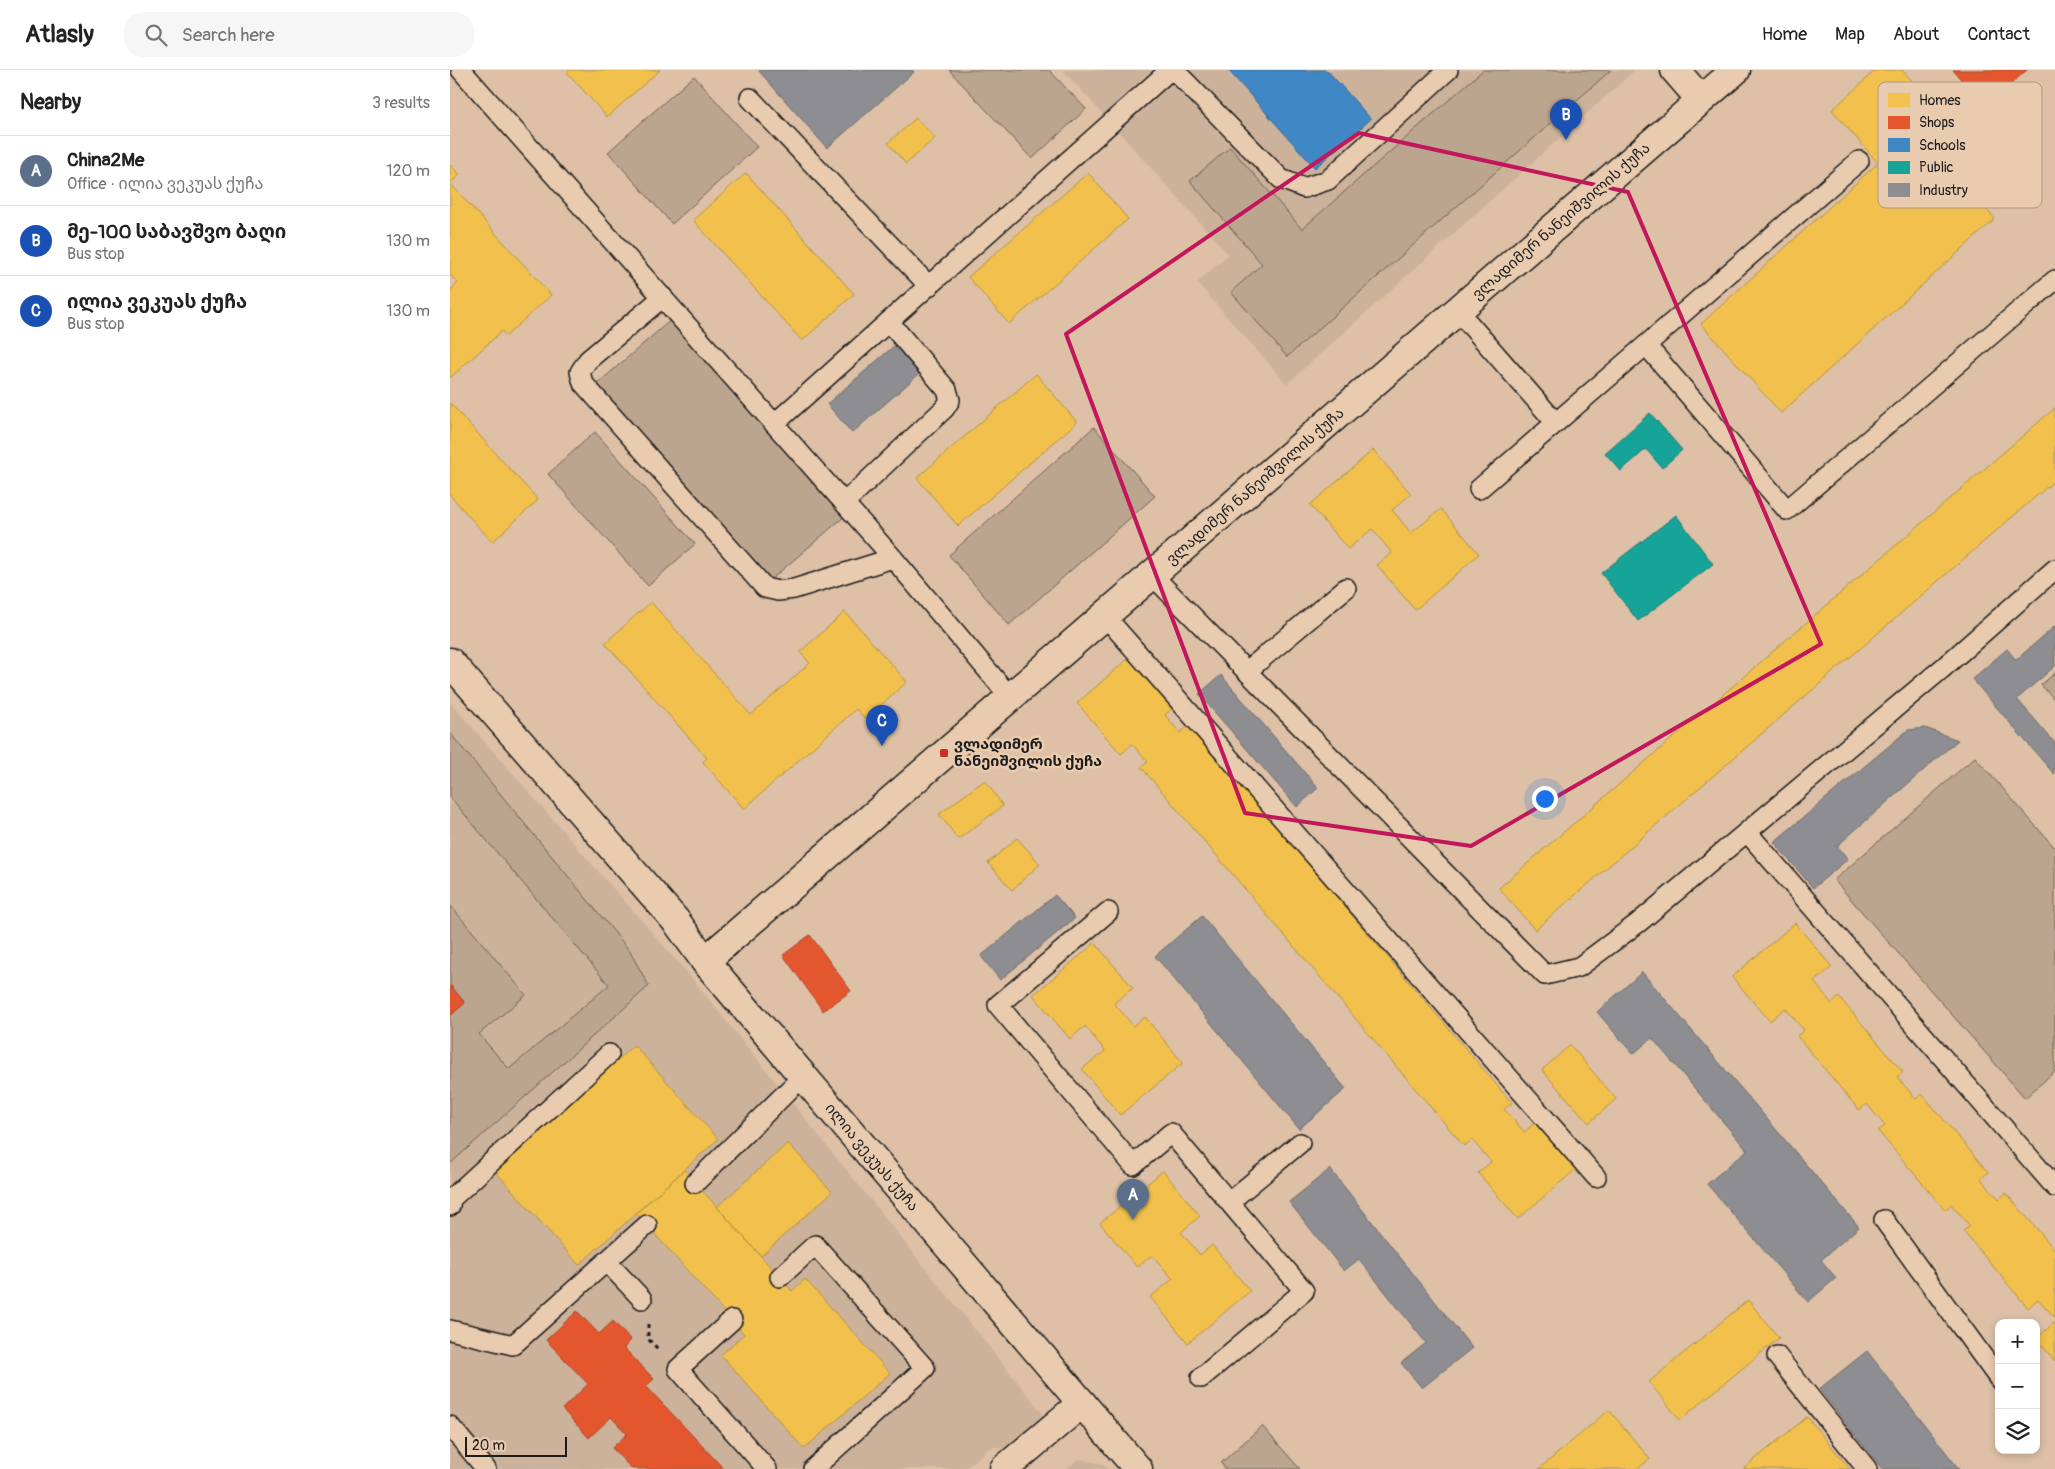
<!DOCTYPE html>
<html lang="en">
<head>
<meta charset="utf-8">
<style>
	body { margin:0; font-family:Pangolin,"Noto Sans Georgian",sans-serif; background:#f6f6f6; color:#222 }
	.controls { position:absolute; right:15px; bottom:15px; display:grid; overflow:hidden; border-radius:10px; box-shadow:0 2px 8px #0003 }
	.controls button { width:45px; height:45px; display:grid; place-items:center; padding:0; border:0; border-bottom:1px solid #e0e0e0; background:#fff; color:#222; font:25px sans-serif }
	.scale { position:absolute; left:15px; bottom:12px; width:102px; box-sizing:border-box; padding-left:5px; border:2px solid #1c1c1c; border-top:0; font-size:14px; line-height:18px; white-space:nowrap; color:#1c1c1c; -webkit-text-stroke:4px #e9cbaf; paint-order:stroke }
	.you { position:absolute; left:1094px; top:728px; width:18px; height:18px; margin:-12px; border:4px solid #fff; border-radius:50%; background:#1a73e8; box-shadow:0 0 0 8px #1a73e833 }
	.badge { display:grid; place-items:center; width:32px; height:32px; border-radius:50%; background:#c8321e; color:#fff; font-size:16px; font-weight:700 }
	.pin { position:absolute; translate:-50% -41px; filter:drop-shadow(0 1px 2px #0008) }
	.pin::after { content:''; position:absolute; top:26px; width:18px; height:15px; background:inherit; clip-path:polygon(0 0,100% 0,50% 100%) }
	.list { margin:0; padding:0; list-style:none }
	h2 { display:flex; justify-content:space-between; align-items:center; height:65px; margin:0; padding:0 20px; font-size:21px }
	h2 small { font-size:16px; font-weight:400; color:#767676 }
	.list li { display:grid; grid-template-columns:32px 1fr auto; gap:15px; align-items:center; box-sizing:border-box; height:70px; padding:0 20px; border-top:1px solid #e0e0e0 }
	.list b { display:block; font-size:19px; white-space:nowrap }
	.list p { margin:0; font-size:16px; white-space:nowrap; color:#767676 }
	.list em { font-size:16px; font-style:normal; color:#767676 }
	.icon { flex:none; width:28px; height:28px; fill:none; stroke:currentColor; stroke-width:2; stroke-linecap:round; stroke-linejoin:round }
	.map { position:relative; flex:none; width:1605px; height:1399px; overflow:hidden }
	header { display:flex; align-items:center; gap:30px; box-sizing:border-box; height:70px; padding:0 25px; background:#fff; border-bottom:1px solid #e0e0e0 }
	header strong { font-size:24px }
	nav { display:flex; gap:28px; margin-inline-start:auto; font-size:18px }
	.search { width:350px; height:45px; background:#f6f6f6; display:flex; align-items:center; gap:12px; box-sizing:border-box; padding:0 18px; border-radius:20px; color:#767676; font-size:19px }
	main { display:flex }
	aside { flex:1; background:#fff }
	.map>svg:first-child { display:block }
	.built { fill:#cdb29b }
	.green { fill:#bca58f; stroke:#6c6056 }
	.homes { fill:#f2c14e; stroke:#b2903f }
	.shops { fill:#e4572e; stroke:#a84529 }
	.schools { fill:#3f88c5; stroke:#346892 }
	.public { fill:#17a398; stroke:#187a73 }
	.industry { fill:#8d8d92; stroke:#6b6b6f }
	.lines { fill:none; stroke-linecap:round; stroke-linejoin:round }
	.lane-casing { stroke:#1c1c1c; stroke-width:22 }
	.street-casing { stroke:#1c1c1c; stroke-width:31 }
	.secondary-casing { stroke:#1c1c1c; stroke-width:31 }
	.primary-casing { stroke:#1c1c1c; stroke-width:31 }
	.path { stroke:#1c1c1c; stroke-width:3; stroke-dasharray:4 4; stroke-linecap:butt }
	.lane { stroke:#e9cbaf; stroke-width:19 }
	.street { stroke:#e9cbaf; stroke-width:28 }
	.secondary { stroke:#e9cbaf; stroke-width:28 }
	.primary { stroke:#e9cbaf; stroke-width:28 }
	.marked { fill:none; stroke:#c2185b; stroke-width:4; stroke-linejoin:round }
	.poi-dot { fill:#c8321e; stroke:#e9cbaf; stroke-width:2 }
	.labels { text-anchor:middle; stroke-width:5; stroke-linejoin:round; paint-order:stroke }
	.street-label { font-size:15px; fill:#1c1c1c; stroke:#e9cbaf }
	.poi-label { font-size:15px; font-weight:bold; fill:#1c1c1c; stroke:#e9cbaf; text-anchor:start }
	.key { fill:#e9cbaf; stroke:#ac9683; stroke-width:1 }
	.key-label { font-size:14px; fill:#1c1c1c }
</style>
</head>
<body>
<header>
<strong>Atlasly</strong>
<div class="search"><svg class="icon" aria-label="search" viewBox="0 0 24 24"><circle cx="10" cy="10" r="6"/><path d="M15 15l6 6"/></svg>Search here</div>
<nav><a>Home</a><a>Map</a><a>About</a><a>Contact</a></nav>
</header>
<main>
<aside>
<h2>Nearby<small>3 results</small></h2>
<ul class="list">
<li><span class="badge" style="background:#5c6f8a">A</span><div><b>China2Me</b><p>Office · ილია ვეკუას ქუჩა</p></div><em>120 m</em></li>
<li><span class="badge" style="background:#1a4fb4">B</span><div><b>მე-100 საბავშვო ბაღი</b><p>Bus stop</p></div><em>130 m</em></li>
<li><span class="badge" style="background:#1a4fb4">C</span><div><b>ილია ვეკუას ქუჩა</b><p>Bus stop</p></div><em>130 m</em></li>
</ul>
</aside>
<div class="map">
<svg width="1605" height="1399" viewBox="0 0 1605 1399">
	<rect width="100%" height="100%" fill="#ddc0a6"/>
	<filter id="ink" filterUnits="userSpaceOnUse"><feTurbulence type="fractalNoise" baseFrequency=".02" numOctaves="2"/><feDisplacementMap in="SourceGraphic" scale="10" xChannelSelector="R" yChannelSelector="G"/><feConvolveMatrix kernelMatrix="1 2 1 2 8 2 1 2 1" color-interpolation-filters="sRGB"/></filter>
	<g filter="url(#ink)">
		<path class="built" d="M613,0H1185L837,314L747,213L778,184Z
			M0,632L240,906L602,1355L572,1380L541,1377L514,1399H0Z
			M628,1389L653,1394L657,1399H616Z"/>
		<path class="green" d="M499,0H599L636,39L582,89Z
			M1033,0H1161L837,287L781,222L812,194L740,111L780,77L852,159Z
			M244,6L307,77L222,154L158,82Z
			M224,247L395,446L318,512L147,314Z
			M644,357L705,426L559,555L499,485Z
			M145,362L245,474L198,516L98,404Z
			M1605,603V630L1591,615Z
			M0,663L179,880L199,916L0,1094V946L15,933L0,915V835L76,925L29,964L59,999L159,915L0,727Z
			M1525,687L1605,778V1001L1575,1028L1384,810Z
			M812,1356L850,1399H775L771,1393Z"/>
		<path class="homes" d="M120,0H210L157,47L117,2Z
			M1426,0H1452L1542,99L1519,120L1545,149L1331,343L1251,254L1428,93L1382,40Z
			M466,48L485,68L456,94L438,73Z
			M0,95L10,105L0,113L101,225L56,266L52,261L0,308V221L8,213L0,205Z
			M296,103L404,224L352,271L243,150Z
			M638,103L678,149L559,254L518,207Z
			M586,304L627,352L508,456L467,408Z
			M0,333L88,430L42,472L0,425Z
			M1605,338V410L1085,860L1049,818Z
			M923,380L961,424L942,440L961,463L991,439L1029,484L965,540L927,495L942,483L922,459L898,479L860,435Z
			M201,532L301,645L360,593L350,582L395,542L457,612L415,649L406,639L294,739L253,692L257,688L155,573Z
			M685,583L728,633L715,645L730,663L740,655L1062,1033L1054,1039L1074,1062L1086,1052L1126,1099L1068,1149L1028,1103L1041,1092L1022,1070L1014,1076L691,697L698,692L682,674L671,684L627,633Z
			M535,710L553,736L508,769L489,744Z
			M567,768L590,794L562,820L538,793Z
			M1345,853L1382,897L1364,912L1382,934L1389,927L1453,1002L1447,1007L1466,1029L1472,1024L1538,1102L1531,1109L1549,1129L1556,1123L1605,1180V1248L1588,1229L1578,1238L1513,1161L1520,1156L1501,1134L1495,1140L1428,1061L1435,1056L1417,1034L1409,1040L1347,966L1354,960L1335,938L1320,951L1282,907Z
			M645,873L683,918L664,933L683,956L695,947L733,993L670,1045L632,999L655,981L635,956L620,969L583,925Z
			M184,975L268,1069L129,1195L45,1101Z
			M1120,975L1166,1029L1139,1053L1092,1000Z
			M338,1073L382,1122L311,1186L267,1137Z
			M234,1100L342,1221L355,1209L440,1303L354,1379L271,1285L294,1264L186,1143Z
			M713,1101L750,1146L731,1162L750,1185L762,1175L800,1221L738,1273L700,1227L723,1209L702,1185L687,1197L650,1153Z
			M1298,1230L1329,1268L1230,1350L1199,1312Z
			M1605,1252V1291L1586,1269Z
			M1159,1340L1200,1389L1187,1399H1089Z
			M1357,1347L1400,1399H1293Z"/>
		<path class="shops" d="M1503,0H1577L1534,37Z
			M360,865L401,921L373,941L333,885Z
			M0,915L15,933L0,946Z
			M127,1241L149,1264L163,1251L181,1270L174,1278L204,1309L196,1316L274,1399H182L162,1378L177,1364L161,1347L139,1368L112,1339L138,1314L96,1270Z"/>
		<path class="schools" d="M778,0H877L921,49L865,98Z"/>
		<path class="public" d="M1200,343L1232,380L1212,398L1196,379L1171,401L1155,383Z
			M1226,445L1263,494L1188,551L1151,503Z"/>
		<path class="industry" d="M310,0H462L464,2L377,78L309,1Z
			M445,275L469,304L402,363L377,334Z
			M1605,556V596L1567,629L1605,673L1604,704L1522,609L1557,579L1566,590Z
			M771,605L868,718L847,737L749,624Z
			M1475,658L1508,670L1387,776L1398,789L1363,818L1324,772L1458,660Z
			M605,825L625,848L550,910L531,886Z
			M752,846L896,1019L849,1059L705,886Z
			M1192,902L1409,1157L1371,1190L1386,1208L1358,1232L1257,1114L1297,1080L1202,968L1183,984L1147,942Z
			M880,1099L1022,1278L972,1318L951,1293L976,1273L909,1189L894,1201L839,1132Z
			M1417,1281L1509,1399H1432L1369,1319Z"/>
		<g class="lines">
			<defs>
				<path id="lane" d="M11,0L443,488L560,627
					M724,0L831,109L854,118L878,110L998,0
					M300,28L479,216
					M213,227L138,290L130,302L133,313L315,518L328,521L344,519L443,488
					M1008,241L1106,353
					M1196,275L1409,91
					M324,354L720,0
					M1029,419L1196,275L1337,440L1605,210
					M394,433L495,338L500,330L497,320L439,252
					M702,505L1095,905L1129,897L1188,853L1494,597L1605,499
					M655,546L1146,1107
					M797,601L896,518
					M1297,762L1605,1117
					M658,842L548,935L683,1095L721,1063L854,1221L751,1308
					M245,1113L353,1006
					M779,1132L850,1073
					M0,1136L1,1129L159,984
					M1434,1150L1549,1309
					M156,1191L192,1229
					M330,1207L365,1175L475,1298L363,1399
					M282,1250L228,1299L317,1399
					M0,1260L63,1275L197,1155
					M1327,1286L1417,1399
					M0,1356L36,1399"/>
				<path id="street" d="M1225,0L1251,30
					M554,1399L632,1333"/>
				<path id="secondary" d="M255,891L1286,0"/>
				<path id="primary" d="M0,592L226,851L255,891L688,1399"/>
			</defs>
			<use href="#lane" class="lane-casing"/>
			<use href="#street" class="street-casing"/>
			<use href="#secondary" class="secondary-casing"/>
			<use href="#primary" class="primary-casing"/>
			<path class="path" d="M198,1254V1269L210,1281"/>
			<use href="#lane" class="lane"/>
			<use href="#street" class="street"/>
			<use href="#secondary" class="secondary"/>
			<use href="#primary" class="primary"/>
		</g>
	</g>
	<path class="marked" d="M909,63L1178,122L1371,574L1021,776L795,743L616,264Z"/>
	<rect class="poi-dot" x="489" y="678" width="10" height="10" rx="2.5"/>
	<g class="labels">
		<g class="street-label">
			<text transform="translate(1111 151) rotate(-41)" y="5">ვლადიმერ ნანეიშვილის ქუჩა</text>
			<text transform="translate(805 416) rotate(-41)" y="5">ვლადიმერ ნანეიშვილის ქუჩა</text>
			<text transform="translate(422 1087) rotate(50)" y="5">ილია ვეკუას ქუჩა</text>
		</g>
		<g class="poi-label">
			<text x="504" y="679">ვლადიმერ<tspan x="504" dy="17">ნანეიშვილის ქუჩა</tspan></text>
		</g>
	</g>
	<rect x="1428" y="12" width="164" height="126" rx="8" class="key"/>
	<rect x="1438" y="23" width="22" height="14" fill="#f2c14e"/>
	<rect x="1438" y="46" width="22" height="13" fill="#e4572e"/>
	<rect x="1438" y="68" width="22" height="14" fill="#3f88c5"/>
	<rect x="1438" y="91" width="22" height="13" fill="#17a398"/>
	<rect x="1438" y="113" width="22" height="14" fill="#8d8d92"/>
	<g class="key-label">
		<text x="1469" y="35">Homes</text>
		<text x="1469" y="57">Shops</text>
		<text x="1469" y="80">Schools</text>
		<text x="1469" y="102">Public</text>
		<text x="1469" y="125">Industry</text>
	</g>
</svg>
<div class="controls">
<button>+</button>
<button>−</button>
<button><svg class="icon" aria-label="layers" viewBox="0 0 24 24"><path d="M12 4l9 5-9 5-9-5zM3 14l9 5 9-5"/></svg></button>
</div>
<div class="scale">20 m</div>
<div class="you"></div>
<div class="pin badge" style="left:683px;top:1150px;background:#5c6f8a">A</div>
<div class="pin badge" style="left:1116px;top:70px;background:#1a4fb4">B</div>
<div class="pin badge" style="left:432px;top:676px;background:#1a4fb4">C</div>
</div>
</main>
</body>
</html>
